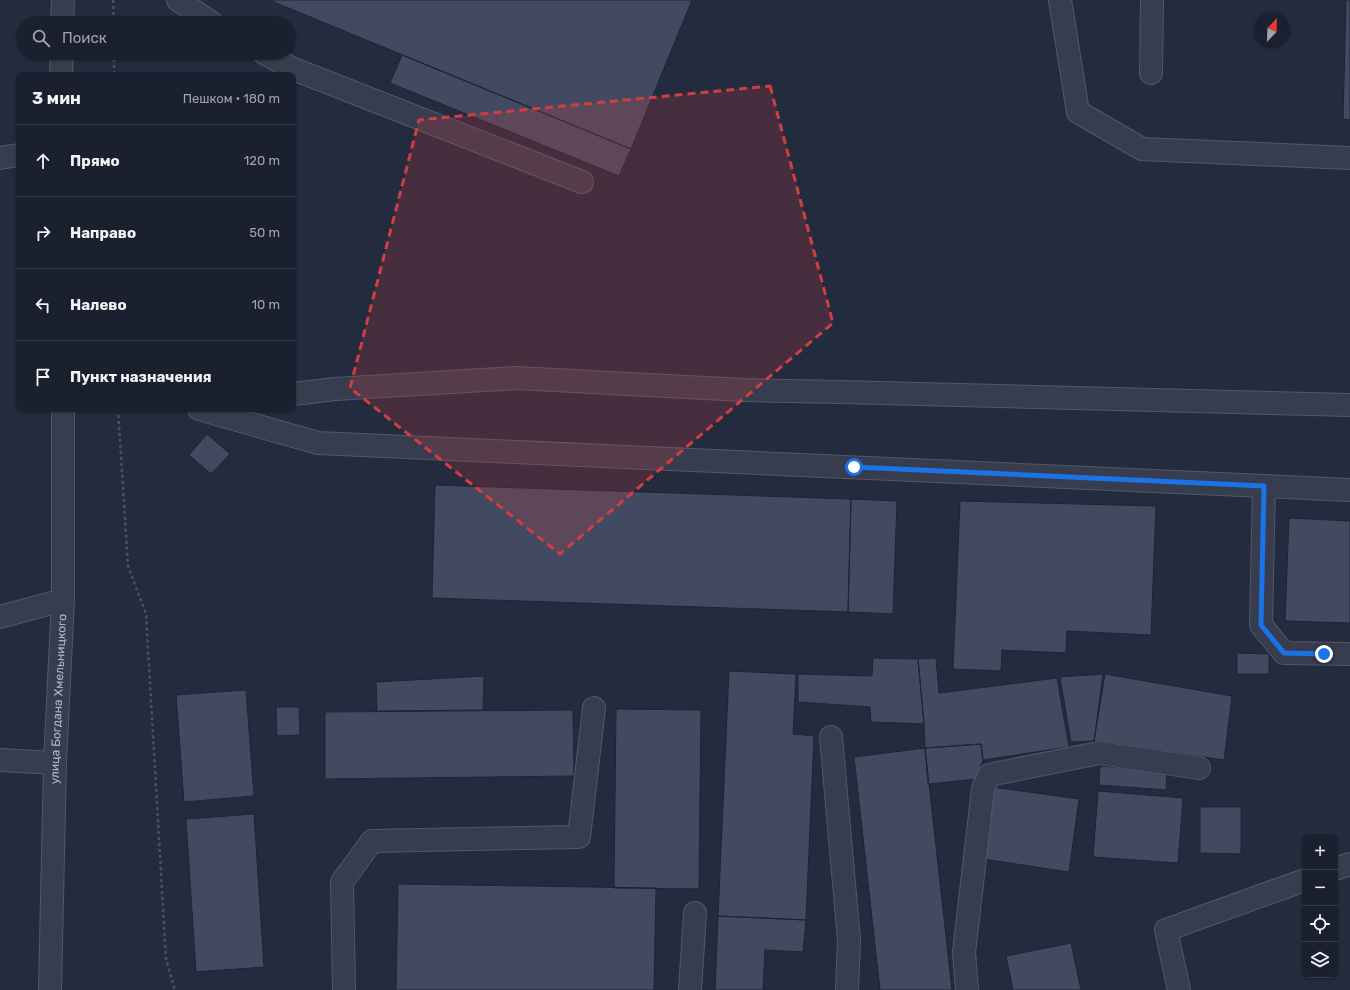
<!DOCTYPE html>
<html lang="ru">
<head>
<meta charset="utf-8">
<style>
	body { margin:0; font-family:Rubik,sans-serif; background:#232836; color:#f1f3f6 }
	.controls { position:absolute; right:12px; bottom:12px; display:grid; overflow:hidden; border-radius:8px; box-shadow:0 1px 3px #0004 }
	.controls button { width:36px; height:36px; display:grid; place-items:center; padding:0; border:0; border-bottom:1px solid #383e4a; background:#1a202e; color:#f1f3f6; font:20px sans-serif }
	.compass { position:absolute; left:1254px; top:12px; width:36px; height:36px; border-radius:50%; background:#1a202e; box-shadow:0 1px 3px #0004; rotate:23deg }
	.stop { position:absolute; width:12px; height:12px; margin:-9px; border:3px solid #1a73e8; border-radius:50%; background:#fff }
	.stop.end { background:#1a73e8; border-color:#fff; box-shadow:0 1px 4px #0008 }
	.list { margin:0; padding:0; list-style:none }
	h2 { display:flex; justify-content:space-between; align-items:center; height:52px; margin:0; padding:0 16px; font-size:17px }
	h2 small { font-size:13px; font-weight:400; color:#9fa3aa }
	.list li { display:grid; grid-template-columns:26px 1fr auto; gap:12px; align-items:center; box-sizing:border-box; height:72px; padding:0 16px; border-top:1px solid #383e4a }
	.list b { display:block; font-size:15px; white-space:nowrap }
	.list em { font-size:13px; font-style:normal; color:#9fa3aa }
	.icon { flex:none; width:22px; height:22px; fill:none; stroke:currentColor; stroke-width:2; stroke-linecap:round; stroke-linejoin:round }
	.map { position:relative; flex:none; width:1350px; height:990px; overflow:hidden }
	.search { position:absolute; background:#1a202e; box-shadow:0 1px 3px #0004; left:16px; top:16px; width:280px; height:44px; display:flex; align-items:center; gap:10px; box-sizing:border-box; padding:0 14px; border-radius:22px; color:#9fa3aa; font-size:15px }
	.panel { position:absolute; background:#1a202e; box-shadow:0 1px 3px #0004; left:16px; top:72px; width:280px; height:340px; border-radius:8px }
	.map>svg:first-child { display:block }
	.building { fill:#414a60; stroke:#1e2435 }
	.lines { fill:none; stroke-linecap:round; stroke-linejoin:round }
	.minor-casing { stroke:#525869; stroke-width:24 }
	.path { stroke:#43565c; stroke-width:2.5; stroke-dasharray:3 3; stroke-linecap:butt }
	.minor { stroke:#373d4e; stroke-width:22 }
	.route { stroke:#1a73e8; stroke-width:5 }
	.marked { fill:#d13e40; fill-opacity:0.2; stroke:#d13e40; stroke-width:3; stroke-dasharray:8 5; stroke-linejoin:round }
	.labels { text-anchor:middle; stroke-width:3.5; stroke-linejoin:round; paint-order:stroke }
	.street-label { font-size:12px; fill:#b3b8c9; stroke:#1c2233 }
</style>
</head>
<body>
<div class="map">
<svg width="1350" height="990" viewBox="0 0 1350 990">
	<rect width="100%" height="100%" fill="#232b3e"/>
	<path class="building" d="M269,0H692L631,149Z
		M1346,0H1350V120L1343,119Z
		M402,55L631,149L619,176L390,83Z
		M207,434L230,454L211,474L189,455Z
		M435,485L851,499L848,612L432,598Z
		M851,499L897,501L893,614L848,612Z
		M960,501L1156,506L1151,635L1067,631L1066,653L1002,650L1001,671L953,669Z
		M1289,518L1350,521V623L1285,621Z
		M1237,653L1269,654V674H1237Z
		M873,658L918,659L924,724L871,722L870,707L798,702V674L872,676Z
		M936,658L939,693L1057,678L1069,747L983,760L981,744L925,748L924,724L918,659Z
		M729,671L796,674L793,734L814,736L806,920L718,916Z
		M1103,674L1094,741L1071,742L1060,677Z
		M1105,674L1232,696L1224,760L1094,741Z
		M484,676L483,710L377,711L376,682Z
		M246,690L254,796L184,802L176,695Z
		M276,707H299L300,735L277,736Z
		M616,709L701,710L699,889L614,888Z
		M573,710L574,776L325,779V712Z
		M981,744L983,760L976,779L928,784L925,748Z
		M925,748L952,990H880L854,757Z
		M1100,766L1167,771L1166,790L1099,785Z
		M993,787L1079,799L1069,872L983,859Z
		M1098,791L1183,798L1178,863L1093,857Z
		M1200,807H1241V854L1200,853Z
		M254,814L264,967L196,972L186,819Z
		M398,884L656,888L654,990H396Z
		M718,916L806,920L803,952L765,950L763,990H715Z
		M1071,943L1081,990H1013L1006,956Z"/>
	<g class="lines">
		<defs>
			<g id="minor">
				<path d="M178,0L212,23"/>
				<path d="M1060,0L1078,112L1142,149L1350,158"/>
				<path d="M62,23L63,0"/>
				<path d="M264,53L291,68L582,182"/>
				<path d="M1151,73L1152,0"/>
				<path d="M61,75L62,53"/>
				<path d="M0,158L19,155"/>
				<path d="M293,394L335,389L516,378L743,390L840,392L1350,405"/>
				<path d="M199,409L318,443L1264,486L1261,625L1284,653L1350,654"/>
				<path d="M1264,486L1350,490"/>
				<path d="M0,617L63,600"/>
				<path d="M831,737L849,940L847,990"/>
				<path d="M0,760L55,763"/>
				<path d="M1335,869L1350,864"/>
				<path id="s1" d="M50,990L55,763L63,600V409"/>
				<path d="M344,990L342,882L372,841L579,837L594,708"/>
				<path d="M690,990L695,913"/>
				<path d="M967,990L964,952L983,789L989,775L1099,753L1199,768"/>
				<path d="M1179,990L1166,930L1305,880"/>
			</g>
		</defs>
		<use href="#minor" class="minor-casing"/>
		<path class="path" d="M113,0L114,23
			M114,53V75
			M118,409L128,566L146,614L166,959L175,990"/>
		<use href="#minor" class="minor"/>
	</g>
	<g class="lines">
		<path class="route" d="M854,467L1264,486L1261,625L1284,653L1324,654"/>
	</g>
	<path class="marked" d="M770,86L833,323L560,554L350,388L419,120Z"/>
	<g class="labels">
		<g class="street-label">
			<text dy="4" stroke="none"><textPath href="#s1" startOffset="291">улица Богдана Хмельницкого</textPath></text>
		</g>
	</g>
</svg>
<div class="controls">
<button>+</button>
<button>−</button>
<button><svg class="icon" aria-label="locate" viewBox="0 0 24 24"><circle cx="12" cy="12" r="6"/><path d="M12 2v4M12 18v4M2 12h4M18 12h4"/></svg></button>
<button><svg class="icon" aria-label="layers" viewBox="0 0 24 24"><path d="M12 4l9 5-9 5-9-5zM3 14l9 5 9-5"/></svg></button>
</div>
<svg class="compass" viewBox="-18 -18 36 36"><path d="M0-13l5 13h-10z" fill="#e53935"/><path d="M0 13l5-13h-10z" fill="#9fa3aa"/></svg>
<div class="stop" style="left:854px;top:467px"></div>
<div class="stop end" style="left:1324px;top:654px"></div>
<div class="search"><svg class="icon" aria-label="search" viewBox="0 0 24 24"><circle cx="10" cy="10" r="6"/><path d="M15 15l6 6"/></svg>Поиск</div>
<section class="panel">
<h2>3 мин<small>Пешком · 180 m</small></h2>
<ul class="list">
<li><svg class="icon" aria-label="ahead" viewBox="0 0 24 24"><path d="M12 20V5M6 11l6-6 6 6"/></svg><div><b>Прямо</b></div><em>120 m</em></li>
<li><svg class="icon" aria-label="right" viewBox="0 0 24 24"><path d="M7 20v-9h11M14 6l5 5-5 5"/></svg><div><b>Направо</b></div><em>50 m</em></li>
<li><svg class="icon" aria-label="left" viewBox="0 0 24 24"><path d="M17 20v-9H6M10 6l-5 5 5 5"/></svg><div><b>Налево</b></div><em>10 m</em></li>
<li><svg class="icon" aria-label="arrive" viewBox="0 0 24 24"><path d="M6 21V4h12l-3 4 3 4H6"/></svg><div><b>Пункт назначения</b></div></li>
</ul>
</section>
</div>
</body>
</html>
